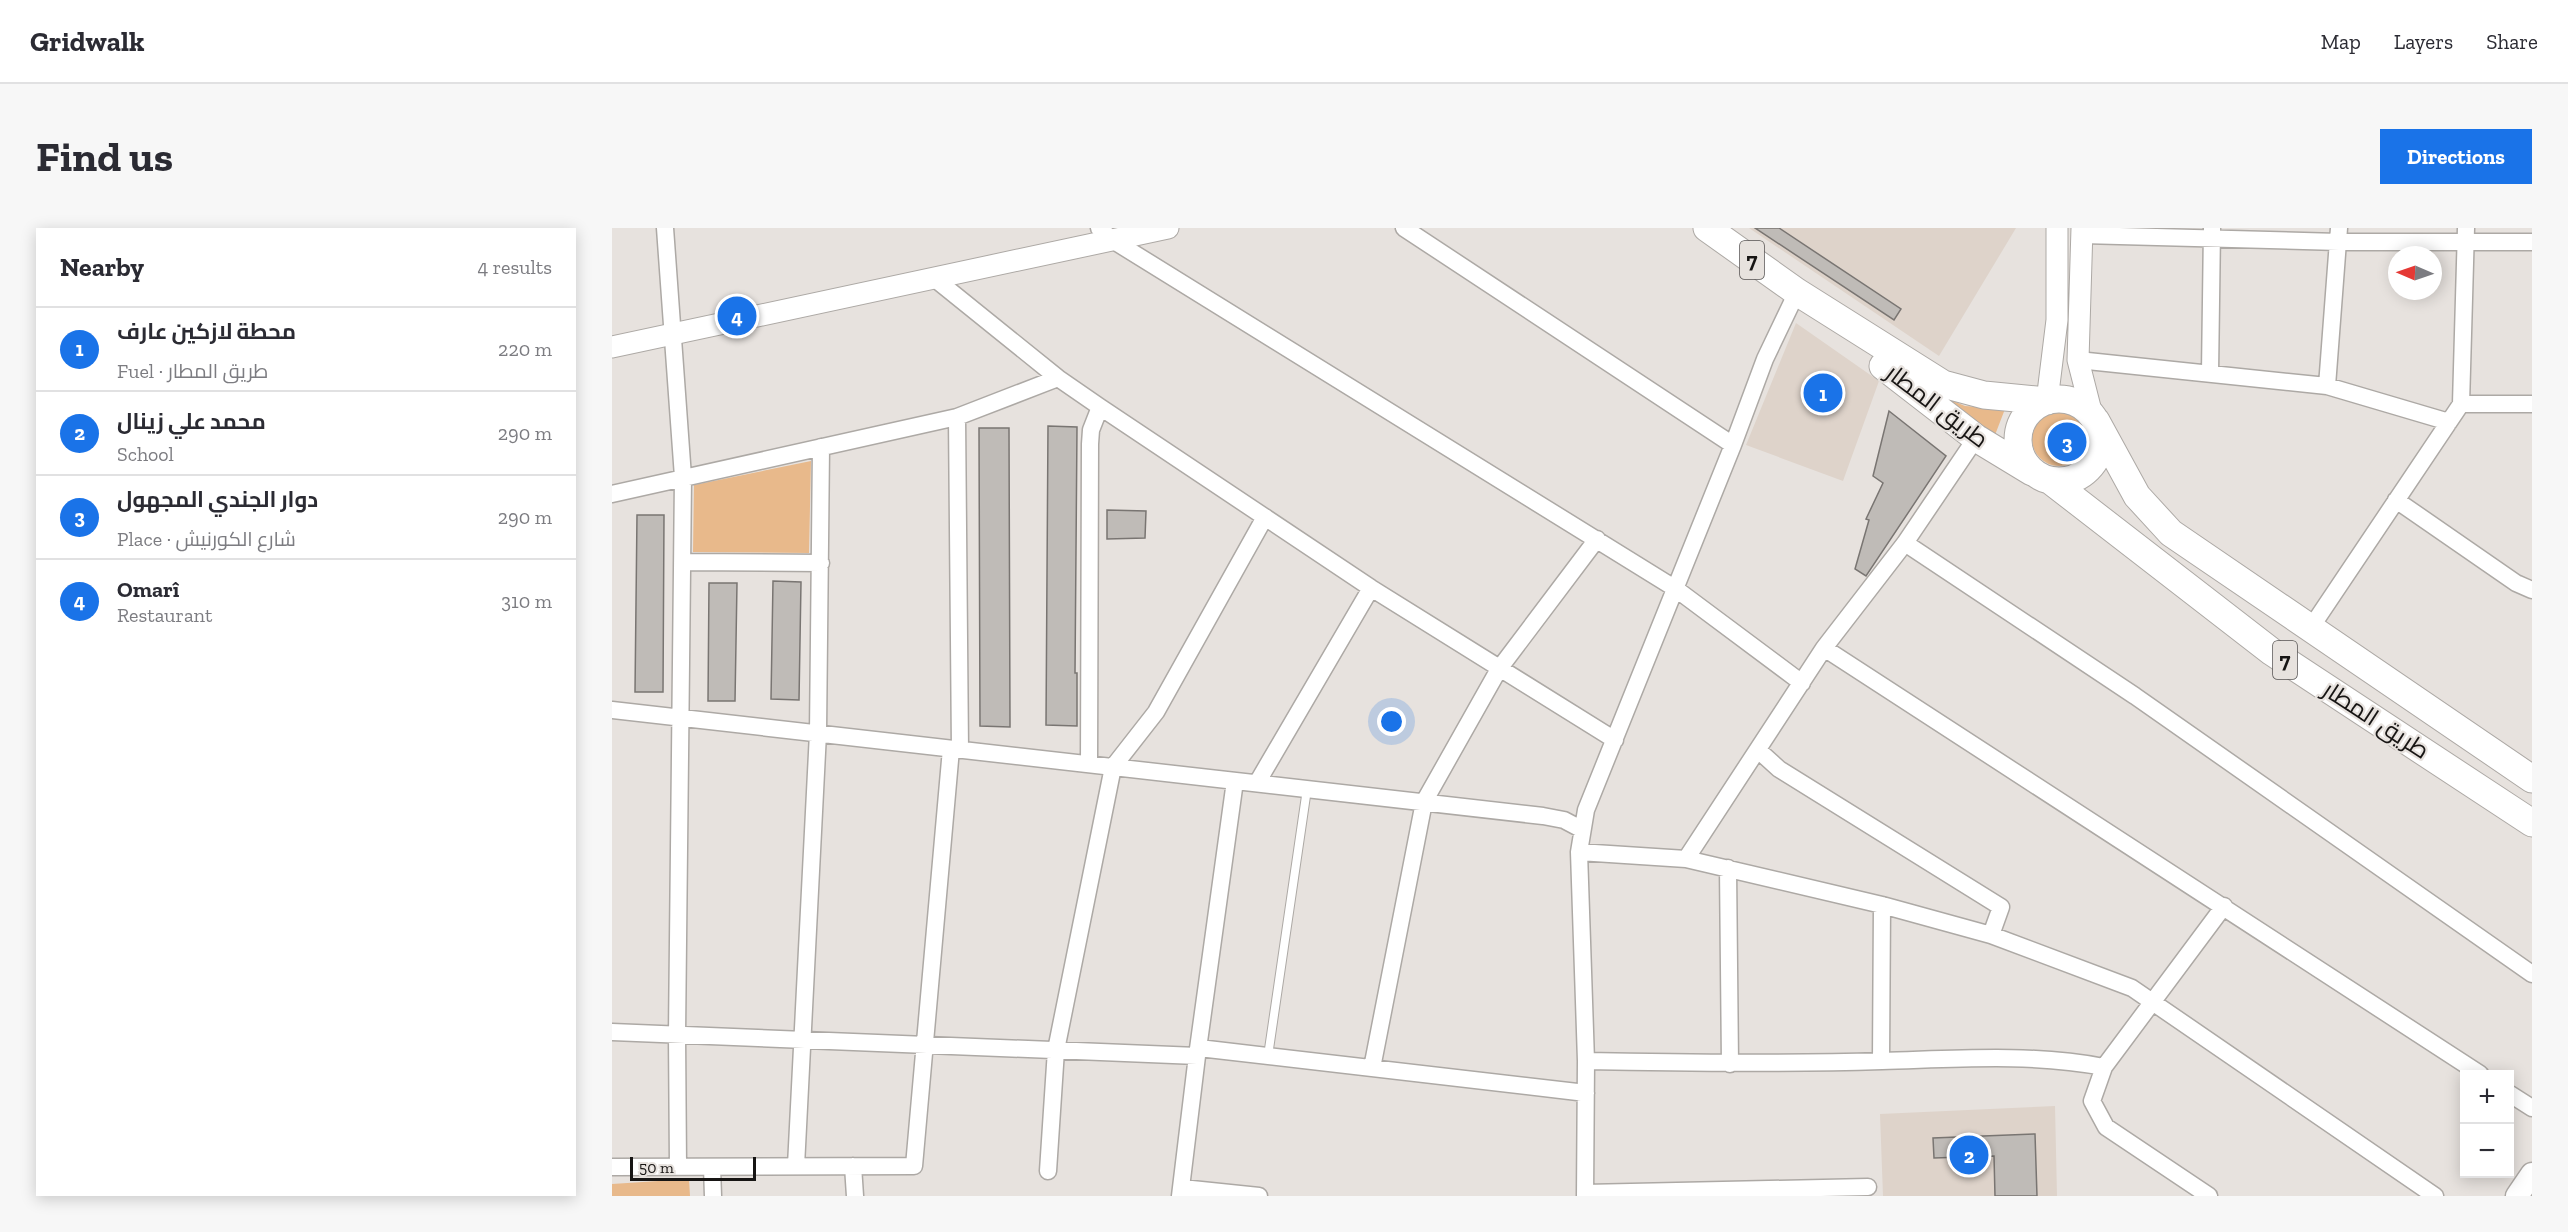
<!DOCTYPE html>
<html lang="en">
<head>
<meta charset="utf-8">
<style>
	body { margin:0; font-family:"Zilla Slab",Cairo,serif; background:#f7f7f7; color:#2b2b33 }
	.controls { position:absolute; right:18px; bottom:18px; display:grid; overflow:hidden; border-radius:0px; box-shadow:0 3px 15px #0003 }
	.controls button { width:54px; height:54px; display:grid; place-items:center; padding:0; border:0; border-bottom:2px solid #e1e1e2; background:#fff; color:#2b2b33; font:30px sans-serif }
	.compass { position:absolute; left:1776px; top:18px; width:54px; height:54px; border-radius:50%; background:#fff; box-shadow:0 3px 15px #0003; rotate:272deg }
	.scale { position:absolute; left:18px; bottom:15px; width:126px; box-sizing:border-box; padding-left:6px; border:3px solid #171514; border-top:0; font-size:16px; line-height:21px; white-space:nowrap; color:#171514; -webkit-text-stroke:4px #e7e2de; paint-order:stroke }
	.you { position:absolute; left:780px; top:494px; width:21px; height:21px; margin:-15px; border:4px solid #fff; border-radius:50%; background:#1a73e8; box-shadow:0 0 0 9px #1a73e833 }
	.badge { display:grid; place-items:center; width:39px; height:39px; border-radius:50%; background:#1a73e8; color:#fff; font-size:20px; font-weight:700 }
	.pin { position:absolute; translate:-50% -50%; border:3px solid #fff; box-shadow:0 2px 6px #0006 }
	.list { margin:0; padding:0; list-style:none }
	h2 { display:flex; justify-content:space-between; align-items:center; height:78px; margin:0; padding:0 24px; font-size:26px }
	h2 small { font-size:20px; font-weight:400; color:#7c7c81 }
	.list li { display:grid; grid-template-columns:39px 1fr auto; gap:18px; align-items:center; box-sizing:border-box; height:84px; padding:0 24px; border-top:2px solid #e1e1e2 }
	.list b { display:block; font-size:22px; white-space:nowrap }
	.list p { margin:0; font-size:20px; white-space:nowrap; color:#7c7c81 }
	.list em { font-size:20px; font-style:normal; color:#7c7c81 }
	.map { position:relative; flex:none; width:1920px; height:968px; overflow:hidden; border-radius:0px }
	header { display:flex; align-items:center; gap:36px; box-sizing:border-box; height:84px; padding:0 30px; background:#fff; border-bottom:2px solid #e1e1e2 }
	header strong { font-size:28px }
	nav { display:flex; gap:33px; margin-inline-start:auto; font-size:21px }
	.intro { display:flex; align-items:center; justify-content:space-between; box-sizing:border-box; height:144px; padding:0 36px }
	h1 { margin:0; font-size:42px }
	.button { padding:15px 27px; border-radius:0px; background:#1a73e8; color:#fff; font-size:21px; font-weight:700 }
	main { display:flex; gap:36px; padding:0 36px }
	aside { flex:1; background:#fff; border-radius:0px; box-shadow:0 3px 15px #0003 }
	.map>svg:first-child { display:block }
	.built { fill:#ded3ca }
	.green { fill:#e8b98b }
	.building { fill:#bfbbb7; stroke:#797572; stroke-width:1.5 }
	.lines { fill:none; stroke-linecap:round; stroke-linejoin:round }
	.service-casing { stroke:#ada9a5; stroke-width:10 }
	.minor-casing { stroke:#ada9a5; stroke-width:19 }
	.tertiary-casing { stroke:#ada9a5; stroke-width:23 }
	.secondary-casing { stroke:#ada9a5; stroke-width:25 }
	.trunk-casing { stroke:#ada9a5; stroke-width:29 }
	.service { stroke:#fff; stroke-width:8 }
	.minor { stroke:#fff; stroke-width:16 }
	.tertiary { stroke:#fff; stroke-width:21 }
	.secondary { stroke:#fff; stroke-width:22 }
	.trunk { stroke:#fff; stroke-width:27 }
	.labels { text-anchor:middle; stroke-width:4.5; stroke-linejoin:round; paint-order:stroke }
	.shield { fill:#e7e2de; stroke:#555251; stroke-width:1.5 }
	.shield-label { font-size:22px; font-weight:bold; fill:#171514 }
	.street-label { font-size:24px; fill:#171514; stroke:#e7e2de }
</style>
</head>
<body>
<header>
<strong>Gridwalk</strong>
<nav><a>Map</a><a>Layers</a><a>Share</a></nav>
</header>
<div class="intro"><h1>Find us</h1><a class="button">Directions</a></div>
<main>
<aside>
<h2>Nearby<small>4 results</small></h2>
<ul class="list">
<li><span class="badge">1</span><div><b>محطة لازكين عارف</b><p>Fuel · طريق المطار</p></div><em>220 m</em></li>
<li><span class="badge">2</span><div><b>محمد علي زينال</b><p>School</p></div><em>290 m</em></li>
<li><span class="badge">3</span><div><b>دوار الجندي المجهول</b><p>Place · شارع الكورنيش</p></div><em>290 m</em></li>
<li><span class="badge">4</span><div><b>Omarî</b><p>Restaurant</p></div><em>310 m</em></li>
</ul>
</aside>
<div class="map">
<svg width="1920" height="968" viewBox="0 0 1920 968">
	<rect width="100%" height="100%" fill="#e7e2de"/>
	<path class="built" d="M1137,0H1404L1327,128Z
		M1184,95L1267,153L1231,253L1134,217Z
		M1443,878L1445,968H1271L1268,886Z"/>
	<path class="green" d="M1329,168L1353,178L1393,181L1383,207Z
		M1420 211a27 27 0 1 1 54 0a27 27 0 1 1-54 0Z
		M199,233L197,325L81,324L82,257Z
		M77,951L78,968H0V956Z"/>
	<path class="building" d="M1143,0H1167L1289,81L1282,92Z
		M1211,144L1228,152L1214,185L1196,176Z
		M1277,183L1334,228L1254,348L1243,341L1257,292L1254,291L1271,255L1261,248Z
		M436,198L465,199L463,445H465V498L434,497Z
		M367,200H397L398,499L368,498Z
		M495,282L534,283L533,310L495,311Z
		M25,287H52L51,464H23Z
		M161,353L189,354L187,472L159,471Z
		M97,355H125L123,473H96Z
		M1423,906L1425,968H1383L1382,928L1322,930L1321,910Z"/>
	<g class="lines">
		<defs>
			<path id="service" d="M656,828L695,561"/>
			<path id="minor" d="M53,0L71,249L65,807L66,939
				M487,0L502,13L1064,361L1190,455
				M792,0L1121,217
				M1470,7L1727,14H1920
				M322,50L446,150L488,179L759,360L1003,512
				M1466,132L1715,158L1837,194
				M1598,145L1600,1
				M1715,158L1727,0
				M1849,176H1920
				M345,189L348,522
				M0,266L345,189L446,150
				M1784,272L1904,355L1920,362
				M1293,315L1523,468L1920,746
				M70,334L209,335
				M1698,401L1849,176L1854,0
				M1212,420L1868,846
				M0,482L931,588L952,592L969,601
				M1146,522L1167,541L1389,679L1379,707
				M477,536L478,216L479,202L488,179
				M645,555L759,360
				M967,624L1074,631L1270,677L1379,707L1520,760L1823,968
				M1074,631L1212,420L1293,315L1364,210
				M1116,640L1118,836
				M0,804L585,828
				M587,820L974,865
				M974,833C1073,835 1171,836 1270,833C1344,831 1418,825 1492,839
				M1269,833L1270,677
				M760,840L812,574L887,441L985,311
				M1898,866L1920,880
				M184,938L206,505L209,219
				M241,938L243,968
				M0,939L302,938L339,521
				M100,939L101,968
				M436,943L444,822L501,539L544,484L653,289
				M570,960L647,968
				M973,965L1256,959
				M568,968L585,828L623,553
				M973,968L974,833L967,624L974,582L1121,217L1153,131L1185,64
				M1597,968L1494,899L1480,873L1492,839L1612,678"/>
			<path id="tertiary" d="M1470,0L1466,132L1480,187
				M0,119L556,0
				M1435,173L1445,92V0"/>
			<path id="secondary" d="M1905,968L1920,946"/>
			<path id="trunk" d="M1095,0L1185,64L1331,156L1372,167L1435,173
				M1271,138L1364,210L1420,244
				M1406 212a41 41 0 1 1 82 0a41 41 0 1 1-82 0Z
				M1484,193L1525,268L1559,305L1920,551
				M1439,253L1660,424L1920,595"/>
		</defs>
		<use href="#service" class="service-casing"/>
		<use href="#minor" class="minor-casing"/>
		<use href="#tertiary" class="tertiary-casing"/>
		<use href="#secondary" class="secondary-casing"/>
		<use href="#trunk" class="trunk-casing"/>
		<use href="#service" class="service"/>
		<use href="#minor" class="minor"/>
		<use href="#tertiary" class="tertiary"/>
		<use href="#secondary" class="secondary"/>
		<use href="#trunk" class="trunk"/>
	</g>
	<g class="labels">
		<g class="shield">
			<rect x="1128" y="13" width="24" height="38" rx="4.5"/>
			<rect x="1661" y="413" width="24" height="38" rx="4.5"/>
		</g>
		<g class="shield-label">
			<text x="1140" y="40">7</text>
			<text x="1673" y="440">7</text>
		</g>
		<g class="street-label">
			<text transform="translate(1325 178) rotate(37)" y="8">طريق المطار</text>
			<text transform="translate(1764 492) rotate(33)" y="8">طريق المطار</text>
		</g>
	</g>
</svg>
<div class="controls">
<button>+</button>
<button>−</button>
</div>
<svg class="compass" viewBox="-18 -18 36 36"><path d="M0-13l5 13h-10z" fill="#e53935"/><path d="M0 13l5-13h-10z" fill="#7c7c81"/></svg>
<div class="scale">50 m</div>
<div class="you"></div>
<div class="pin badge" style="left:1211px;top:165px">1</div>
<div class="pin badge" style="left:1357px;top:927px">2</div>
<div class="pin badge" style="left:1455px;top:214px">3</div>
<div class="pin badge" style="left:125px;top:88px">4</div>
</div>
</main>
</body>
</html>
